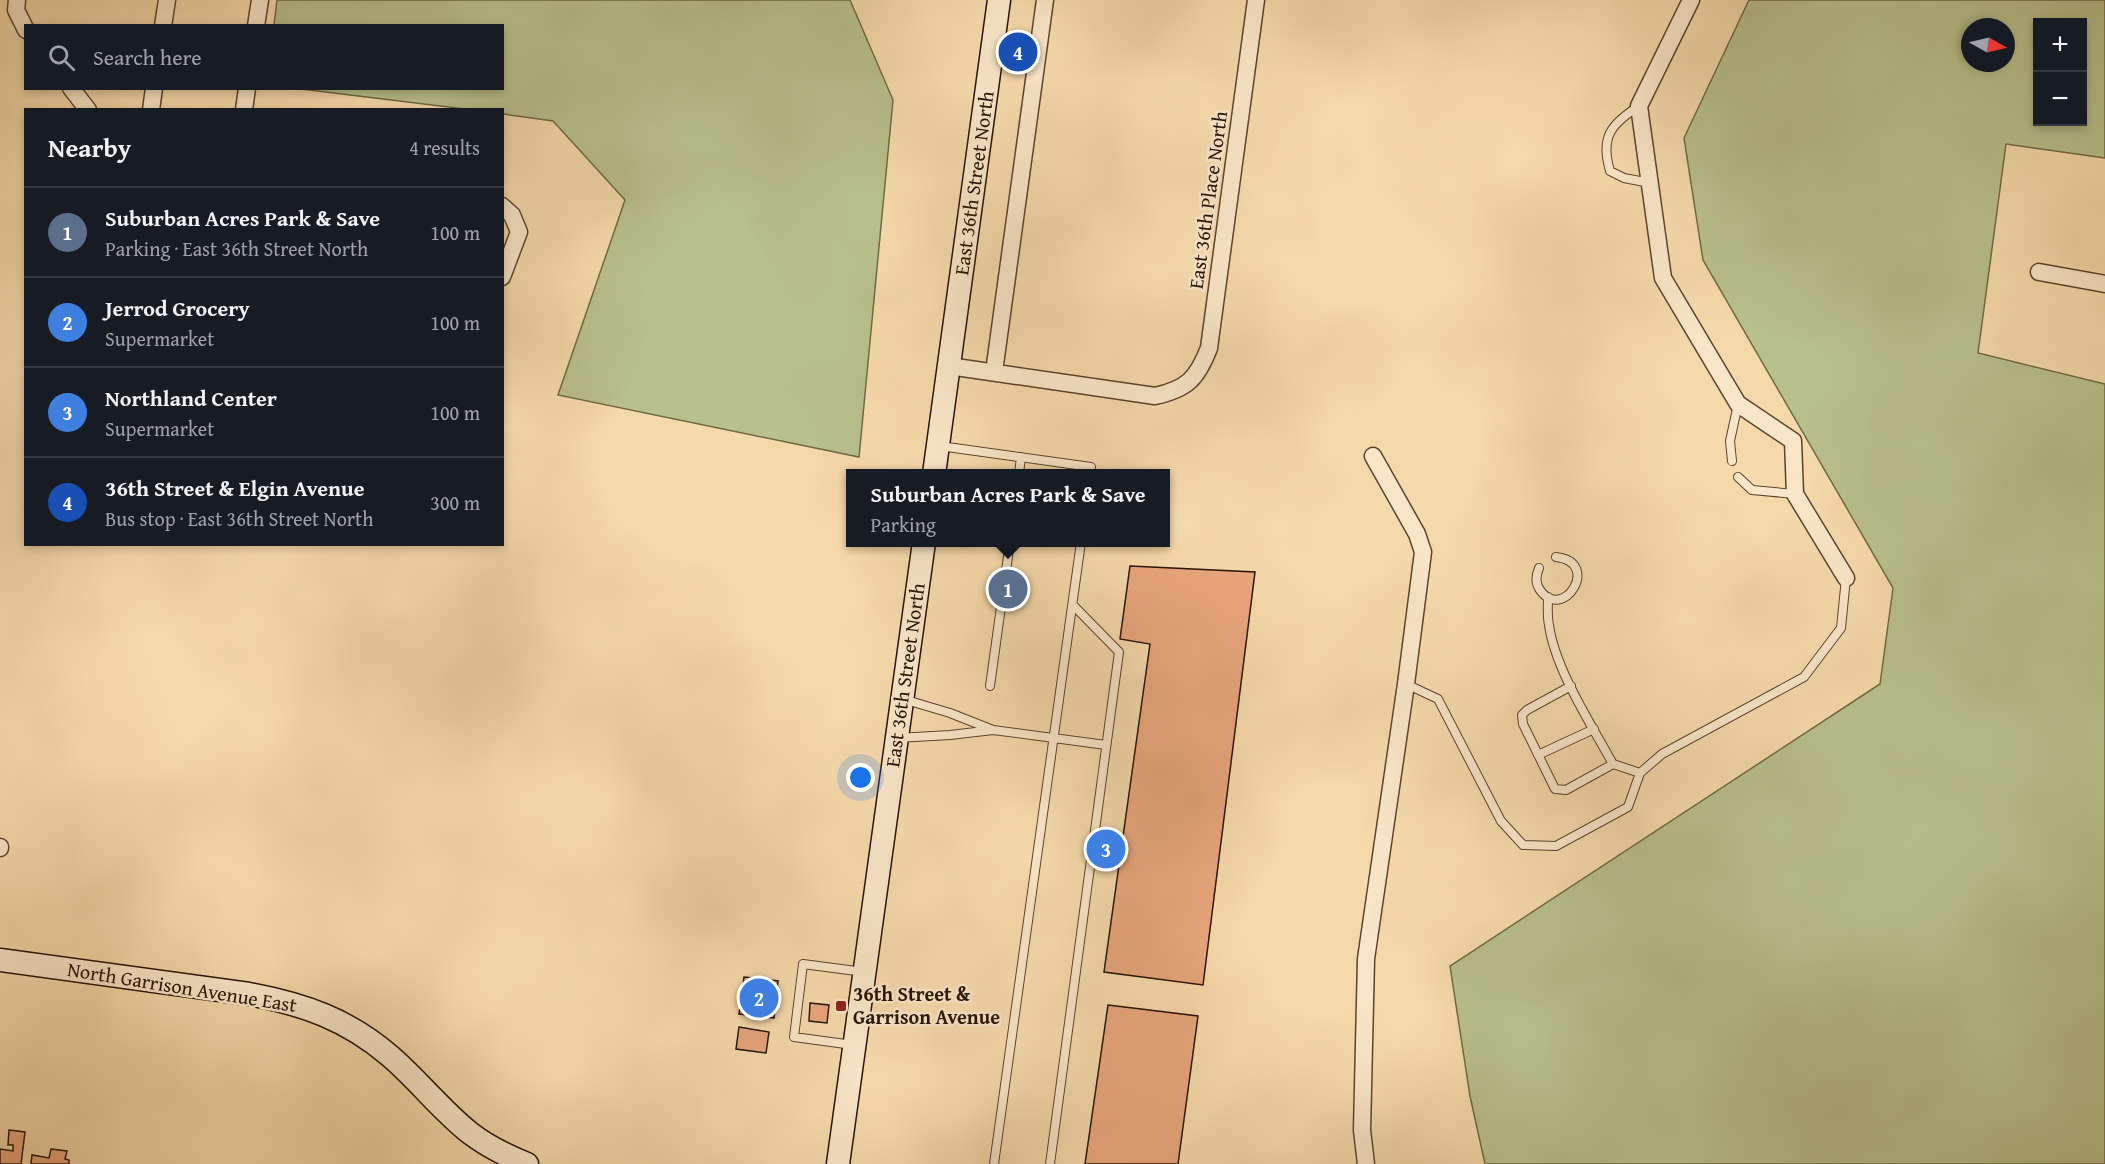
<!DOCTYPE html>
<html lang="en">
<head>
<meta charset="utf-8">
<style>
	body { margin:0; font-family:"Gentium Book Plus",serif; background:#242831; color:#f1f3f6 }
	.controls { position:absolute; right:18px; top:18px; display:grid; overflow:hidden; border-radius:0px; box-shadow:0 3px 9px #0003 }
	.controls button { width:54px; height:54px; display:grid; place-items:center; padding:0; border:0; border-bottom:2px solid #363941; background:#171b24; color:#f1f3f6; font:30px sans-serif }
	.compass { position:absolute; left:1961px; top:18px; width:54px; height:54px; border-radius:50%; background:#171b24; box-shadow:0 3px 9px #0003; rotate:98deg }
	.you { position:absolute; left:861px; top:778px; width:21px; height:21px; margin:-15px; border:4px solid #fff; border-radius:50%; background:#1a73e8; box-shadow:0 0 0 9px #1a73e833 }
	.badge { display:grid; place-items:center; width:39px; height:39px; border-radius:50%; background:#0f766e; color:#fff; font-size:20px; font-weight:700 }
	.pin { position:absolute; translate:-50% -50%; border:3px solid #fff; box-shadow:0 2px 6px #0006 }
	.popup { position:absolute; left:846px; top:469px; width:324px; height:78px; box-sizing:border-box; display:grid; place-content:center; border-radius:0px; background:#171b24; filter:drop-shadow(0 2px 4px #0005); font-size:20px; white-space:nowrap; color:#9ea1a6 }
	.popup b { font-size:22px; color:#f1f3f6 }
	.popup::after { content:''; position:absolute; left:50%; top:100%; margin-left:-12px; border:12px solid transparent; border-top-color:#171b24 }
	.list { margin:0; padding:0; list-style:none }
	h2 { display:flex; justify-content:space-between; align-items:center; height:78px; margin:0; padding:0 24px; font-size:26px }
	h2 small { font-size:20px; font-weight:400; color:#9ea1a6 }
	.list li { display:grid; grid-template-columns:39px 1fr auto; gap:18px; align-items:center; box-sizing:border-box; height:90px; padding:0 24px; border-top:2px solid #363941 }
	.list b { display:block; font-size:22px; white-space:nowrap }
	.list p { margin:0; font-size:20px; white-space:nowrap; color:#9ea1a6 }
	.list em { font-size:20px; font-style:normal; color:#9ea1a6 }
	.icon { flex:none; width:33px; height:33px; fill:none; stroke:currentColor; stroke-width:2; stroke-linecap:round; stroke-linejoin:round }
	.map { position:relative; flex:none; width:2105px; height:1164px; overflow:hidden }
	.search { position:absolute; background:#171b24; box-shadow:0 3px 9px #0003; left:24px; top:24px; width:480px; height:66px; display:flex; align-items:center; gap:15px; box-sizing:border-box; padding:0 21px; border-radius:0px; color:#9ea1a6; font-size:22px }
	.panel { position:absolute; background:#171b24; box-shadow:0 3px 9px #0003; left:24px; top:108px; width:480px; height:438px; border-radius:0px }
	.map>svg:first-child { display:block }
	.green { fill:#b8c08c; stroke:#706a46; stroke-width:1.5; fill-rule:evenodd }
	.building { fill:#e9a67c; stroke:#281301; stroke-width:1.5 }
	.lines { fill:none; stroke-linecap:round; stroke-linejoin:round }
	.lane-casing { stroke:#5c442c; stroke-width:10 }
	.street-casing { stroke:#5c442c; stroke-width:19 }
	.secondary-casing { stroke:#281301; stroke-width:25 }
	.lane { stroke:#f9e6c8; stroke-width:8 }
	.street { stroke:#f9e6c8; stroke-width:16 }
	.secondary { stroke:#f9e6c8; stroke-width:22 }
	.poi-dot { fill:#8f2418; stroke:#f9e6c8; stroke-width:2 }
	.labels { text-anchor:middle; stroke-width:5; stroke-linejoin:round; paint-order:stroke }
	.street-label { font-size:20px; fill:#281301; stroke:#f9e6c8 }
	.poi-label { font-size:20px; font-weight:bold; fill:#281301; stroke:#f9e6c8; text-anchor:start }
</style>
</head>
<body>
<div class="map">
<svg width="2105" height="1164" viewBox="0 0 2105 1164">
	<rect width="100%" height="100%" fill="#f6d9ab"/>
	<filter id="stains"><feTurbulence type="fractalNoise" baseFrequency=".00333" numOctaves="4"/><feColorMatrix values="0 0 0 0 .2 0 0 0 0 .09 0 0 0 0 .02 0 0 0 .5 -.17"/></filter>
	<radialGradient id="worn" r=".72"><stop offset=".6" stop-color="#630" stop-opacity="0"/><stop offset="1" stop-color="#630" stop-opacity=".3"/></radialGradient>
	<path class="green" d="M277,0H850L893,100L859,457L558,395L625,200L553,121L503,114L502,110L465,109L301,89L502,88V26L274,25Z
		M1749,0H2105V158L2006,144L1978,353L2105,384V1164H1485L1470,1096L1450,966L1880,684L1893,588L1703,260L1684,138ZM2038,22H2082V122H2038ZM1970,27H2006V63H1970Z"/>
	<path class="building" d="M1130,566L1255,572L1203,985L1104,972L1150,644L1120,639Z
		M744,977L778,981L774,1018L739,1014Z
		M810,1003L829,1005L827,1023L809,1021Z
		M1108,1005L1198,1016L1178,1164H1085Z
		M739,1027L769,1032L766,1053L736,1049Z
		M9,1130L25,1132L21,1164H0V1149L13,1151V1145H8Z
		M51,1149L67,1151L65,1159L69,1160V1164H31L32,1155L49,1158Z"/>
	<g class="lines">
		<defs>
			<path id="lane" d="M1639,106C1611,124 1600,137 1610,171L1624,178L1650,183
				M940,446L1091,467L1090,474
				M1732,461L1730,441L1738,404
				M1019,474L1021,457
				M1738,477L1752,490L1795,494
				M1539,568C1536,575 1535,583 1540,590C1563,623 1602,562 1556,557
				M1548,597C1548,606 1547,616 1549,625C1555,669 1591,724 1613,764L1640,773
				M1406,684L1438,699L1501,821L1523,845L1556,846L1628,807L1640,773L1662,754L1804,677L1841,628L1846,578
				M990,686L1010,542
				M1571,686L1527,710L1522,715L1523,724L1555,789L1566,790L1613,764
				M903,699L950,713L993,730
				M897,738L950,735L993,730L1106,745
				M1538,755L1594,729
				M853,1045L794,1037L803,964L864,972
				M994,1164L1081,542
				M1050,1164L1119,652L1073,605"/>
			<path id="street" d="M17,0L16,10L26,30
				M1691,0L1639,106L1663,278L1738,404L1793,441L1795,494L1846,578
				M163,26L167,0
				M256,26L260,0
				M71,88L88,110
				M151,110L154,88
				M244,110L247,88
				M502,206L512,215L519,232L502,277
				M2039,272L2105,284
				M949,366L1155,396C1187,389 1197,379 1209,348L1256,0
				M994,372L1045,0
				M0,848V847
				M1366,1164L1362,1130L1366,959L1406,684L1423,552L1417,534L1373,456"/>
			<path id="secondary" d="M934,474L999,0
				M0,960L249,994C303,1004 347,1019 390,1056C418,1080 441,1110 470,1133C487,1146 507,1156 527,1164
				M838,1164L924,542"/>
		</defs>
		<use href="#lane" class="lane-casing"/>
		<use href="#street" class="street-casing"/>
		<use href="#secondary" class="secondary-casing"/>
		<use href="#lane" class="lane"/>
		<use href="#street" class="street"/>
		<use href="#secondary" class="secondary"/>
	</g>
	<rect class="poi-dot" x="835" y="1000" width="12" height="12" rx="3"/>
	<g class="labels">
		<g class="street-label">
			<text transform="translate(974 183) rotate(-82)" y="7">East 36th Street North</text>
			<text transform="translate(1208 200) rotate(-82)" y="7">East 36th Place North</text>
			<text transform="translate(905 675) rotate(-82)" y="7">East 36th Street North</text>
			<text transform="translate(182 987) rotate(9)" y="7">North Garrison Avenue East</text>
		</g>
		<g class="poi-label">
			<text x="853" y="1001">36th Street &amp;<tspan x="853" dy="23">Garrison Avenue</tspan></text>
		</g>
	</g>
	<rect width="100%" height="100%" filter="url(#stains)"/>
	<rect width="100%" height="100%" fill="url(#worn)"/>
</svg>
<div class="controls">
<button>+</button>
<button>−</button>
</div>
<svg class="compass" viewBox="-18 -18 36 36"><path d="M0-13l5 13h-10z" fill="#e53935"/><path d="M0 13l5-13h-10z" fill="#9ea1a6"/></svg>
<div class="you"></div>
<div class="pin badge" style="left:1008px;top:589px;background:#5c6f8a">1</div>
<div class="popup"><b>Suburban Acres Park &amp; Save</b>Parking</div>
<div class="pin badge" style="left:759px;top:998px;background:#3f7fe0">2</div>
<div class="pin badge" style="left:1106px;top:849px;background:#3f7fe0">3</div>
<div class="pin badge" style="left:1018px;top:52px;background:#1a4fb4">4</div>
<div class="search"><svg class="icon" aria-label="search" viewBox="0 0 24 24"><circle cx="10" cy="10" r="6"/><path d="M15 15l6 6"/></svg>Search here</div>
<section class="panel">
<h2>Nearby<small>4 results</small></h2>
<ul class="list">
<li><span class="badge" style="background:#5c6f8a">1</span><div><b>Suburban Acres Park &amp; Save</b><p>Parking · East 36th Street North</p></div><em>100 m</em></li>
<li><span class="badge" style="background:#3f7fe0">2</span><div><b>Jerrod Grocery</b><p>Supermarket</p></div><em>100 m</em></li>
<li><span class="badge" style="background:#3f7fe0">3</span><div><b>Northland Center</b><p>Supermarket</p></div><em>100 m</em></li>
<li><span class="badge" style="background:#1a4fb4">4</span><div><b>36th Street &amp; Elgin Avenue</b><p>Bus stop · East 36th Street North</p></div><em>300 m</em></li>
</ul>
</section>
</div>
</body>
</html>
